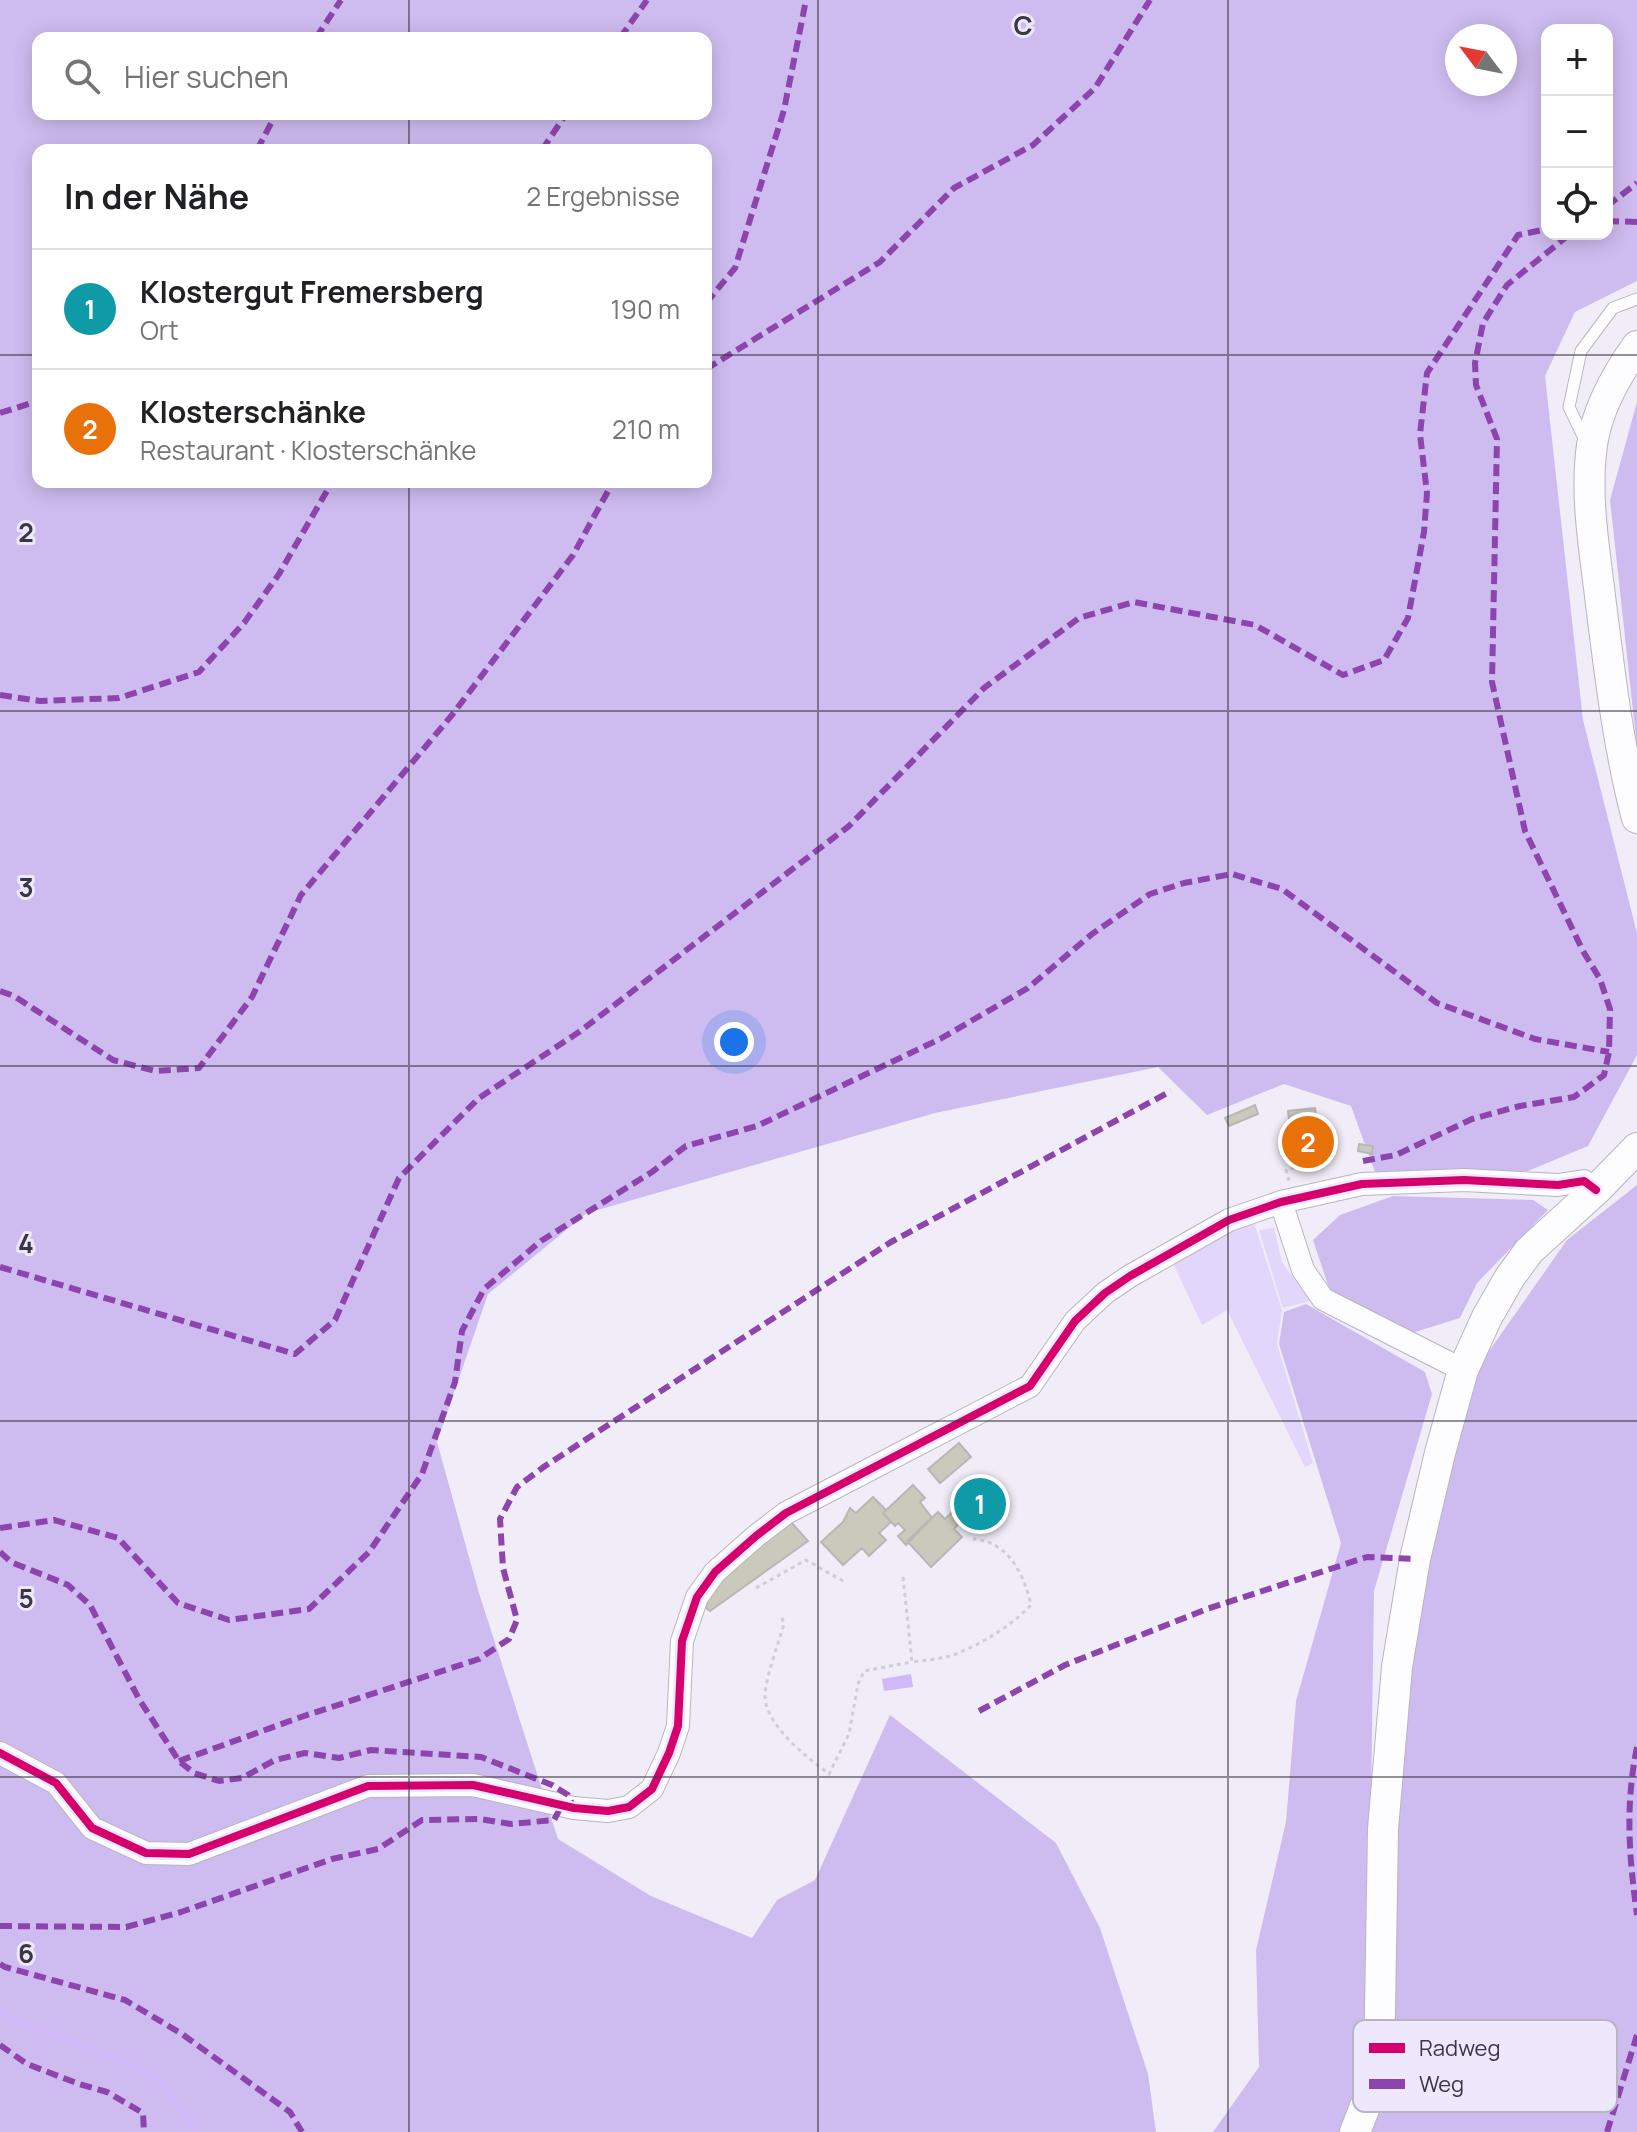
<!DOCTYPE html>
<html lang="de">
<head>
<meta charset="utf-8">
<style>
	body { margin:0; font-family:Manrope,sans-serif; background:#f2f2f2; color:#202124 }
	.controls { position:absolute; right:24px; top:24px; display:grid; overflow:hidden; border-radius:16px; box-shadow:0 4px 20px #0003 }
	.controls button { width:72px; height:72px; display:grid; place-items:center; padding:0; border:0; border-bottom:2px solid #e0e0e0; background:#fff; color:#202124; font:40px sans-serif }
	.compass { position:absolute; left:1445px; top:24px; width:72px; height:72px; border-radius:50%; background:#fff; box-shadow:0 4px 20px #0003; rotate:302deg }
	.you { position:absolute; left:734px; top:1042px; width:28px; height:28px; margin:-20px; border:6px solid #fff; border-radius:50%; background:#1a73e8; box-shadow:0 0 0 12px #1a73e833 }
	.badge { display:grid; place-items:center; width:52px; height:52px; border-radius:50%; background:#111827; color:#fff; font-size:26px; font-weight:700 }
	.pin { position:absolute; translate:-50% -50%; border:4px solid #fff; box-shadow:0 2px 8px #0006 }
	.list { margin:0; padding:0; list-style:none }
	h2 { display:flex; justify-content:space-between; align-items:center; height:104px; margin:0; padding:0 32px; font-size:34px }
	h2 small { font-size:26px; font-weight:400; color:#757577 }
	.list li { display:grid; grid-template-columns:52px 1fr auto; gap:24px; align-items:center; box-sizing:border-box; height:120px; padding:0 32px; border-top:2px solid #e0e0e0 }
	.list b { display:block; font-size:30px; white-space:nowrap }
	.list p { margin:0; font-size:26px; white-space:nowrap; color:#757577 }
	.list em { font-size:26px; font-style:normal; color:#757577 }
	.icon { flex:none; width:44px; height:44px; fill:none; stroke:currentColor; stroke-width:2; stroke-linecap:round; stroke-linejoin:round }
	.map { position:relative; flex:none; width:1637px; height:2132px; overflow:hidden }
	.search { position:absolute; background:#fff; box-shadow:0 4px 20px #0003; left:32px; top:32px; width:680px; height:88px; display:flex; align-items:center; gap:20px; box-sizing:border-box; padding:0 28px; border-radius:16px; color:#757577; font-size:30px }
	.panel { position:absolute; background:#fff; box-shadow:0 4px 20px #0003; left:32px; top:144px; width:680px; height:344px; border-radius:16px }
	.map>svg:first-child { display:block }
	.green { fill:#e3d6fb }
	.forest { fill:#cebcf0; fill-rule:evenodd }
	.water { fill:#d0b8f9 }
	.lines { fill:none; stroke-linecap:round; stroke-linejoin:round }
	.stream { stroke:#d0b8f9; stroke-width:5 }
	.building { fill:#c9cabc; stroke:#b7b7b5; stroke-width:2 }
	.lane-casing { stroke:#b9b5c0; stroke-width:13 }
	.street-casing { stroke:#b9b5c0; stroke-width:24 }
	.secondary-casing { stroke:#b9b5c0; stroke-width:32 }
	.path { stroke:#cfcfd3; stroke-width:3; stroke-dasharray:4 4; stroke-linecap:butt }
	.lane { stroke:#fdfcfe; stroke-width:11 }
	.street { stroke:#fdfcfe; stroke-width:22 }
	.secondary { stroke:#fdfcfe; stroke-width:30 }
	.quiet { stroke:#8e44ad; stroke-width:6; stroke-dasharray:12 6; stroke-linecap:butt }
	.cycleway-casing { stroke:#eee8fd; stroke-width:13 }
	.cycleway { stroke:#d6006c; stroke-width:8 }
	.grid { fill:none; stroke:#3a3643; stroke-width:2; stroke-opacity:0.55 }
	.key { fill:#eee8fd; stroke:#b8b3c5; stroke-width:2 }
	.key-label { font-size:22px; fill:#3a3643 }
	.grid-label { font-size:26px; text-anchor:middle; font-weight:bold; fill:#3a3643; stroke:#eee8fd; stroke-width:6; stroke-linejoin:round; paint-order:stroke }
</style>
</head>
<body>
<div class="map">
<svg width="1637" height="2132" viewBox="0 0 1637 2132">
	<rect width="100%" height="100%" fill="#f0edf8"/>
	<path class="green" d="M1253,1219L1282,1310L1277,1344L1313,1463L1305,1467L1227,1310L1202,1325L1172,1261Z
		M1274,1228L1282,1262L1310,1301L1283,1308L1259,1230Z"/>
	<path class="forest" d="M0,0H1637V281L1575,312L1545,376L1583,720L1637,933V1055L1588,1146L1528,1171L1375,1172L1351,1106L1284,1084L1207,1115L1158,1067L935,1113L587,1213L488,1294L437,1442L479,1593L558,1839L651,1896L752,1938L777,1900L815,1880L890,1715L1056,1843L1100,1928L1148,2074L1156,2132H0ZM1547,30H1607V234H1547ZM1457,36H1505V84H1457ZM38,38H706V114H38ZM38,150H706V482H38Z
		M1637,402V747L1610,500Z
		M1637,1185V2132H1369L1408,1673L1425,1561L1480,1364L1567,1240Z
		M1393,1196L1533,1200L1548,1210L1477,1283L1460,1318L1412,1333L1330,1291L1313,1240L1340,1215Z
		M1306,1304L1425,1372L1432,1394L1374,1591L1368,2015L1363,2075L1343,2132H1213L1259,2067L1256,1950L1286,1822L1296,1701L1341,1543L1279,1344L1284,1312Z"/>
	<path class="water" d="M911,1674L913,1687L884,1691L882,1679Z"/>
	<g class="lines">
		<path class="stream" d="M0,2011L12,2019L123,2061L156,2077L198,2132"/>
	</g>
	<path class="building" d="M1255,1105L1258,1114L1229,1126L1225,1118Z
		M1315,1108L1320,1149L1324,1148L1325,1155L1294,1159L1293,1152H1297L1295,1135L1291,1136L1288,1111Z
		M1359,1144L1373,1146L1372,1154L1358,1151Z
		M959,1443L971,1457L940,1483L928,1469Z
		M913,1485L925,1498L920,1502L932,1518L906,1545L898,1536L905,1530L898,1523L895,1526L883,1513Z
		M873,1497L886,1510L883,1513L891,1522L879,1533L886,1540L869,1556L862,1548L843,1565L821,1542L843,1522L850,1508L856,1513Z
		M938,1512L945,1519L952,1512L960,1514L961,1521L954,1529L962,1537L931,1567L907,1541Z
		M791,1522L808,1541L710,1611L705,1607L707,1604L703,1601L733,1566Z"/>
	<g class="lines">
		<defs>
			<path id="lane" d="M1588,440L1583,436L1569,407L1581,351L1613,308L1637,299"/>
			<path id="street" d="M1281,1202L1303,1270L1323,1299L1463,1370
				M0,1753L56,1783L92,1828L146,1853L189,1854L368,1786L473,1785L574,1808L608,1811L629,1807L652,1789L669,1753L678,1726L682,1641L697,1597L715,1572L756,1536L786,1513L1030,1386L1075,1321L1105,1293L1130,1276L1229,1220L1281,1202L1362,1184L1464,1180L1558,1185L1584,1181L1596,1190"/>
			<path id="secondary" d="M1637,346C1617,374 1597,409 1592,445C1585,495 1594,546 1600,596C1609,668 1618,747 1637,818
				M1355,2132L1379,2071L1383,1829L1397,1667L1415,1559L1440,1453L1463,1370L1487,1317L1510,1277L1529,1251L1596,1190L1637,1148"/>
		</defs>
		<use href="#lane" class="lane-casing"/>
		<use href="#street" class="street-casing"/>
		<use href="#secondary" class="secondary-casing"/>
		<path class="path" d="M1289,1181L1286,1170L1296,1167L1301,1169
			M903,1577L912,1662C926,1660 942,1659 956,1654C983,1643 1011,1626 1031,1605C1024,1574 1008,1541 973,1539
			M756,1588L806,1560L843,1581
			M782,1618L784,1624C779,1641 764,1682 765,1698C768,1728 807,1757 829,1774L849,1734L858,1684L864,1671L912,1662"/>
		<use href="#lane" class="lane"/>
		<use href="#street" class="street"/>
		<use href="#secondary" class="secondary"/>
		<path class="quiet" d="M316,38L341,0
			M620,38L647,0
			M257,150L276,114
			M542,150L566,114
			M1607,206L1637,183
			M1607,221L1637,222
			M706,303L735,268L784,110L806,0
			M706,369L880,262L954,188L1033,145L1095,88L1150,0
			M0,413L38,401
			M0,695L40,701L119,698L199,672L244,623L279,574L332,482
			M0,991L14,996L113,1060L155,1071L199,1068L252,997L301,895L452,715L573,555L613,482
			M1363,1161L1396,1155L1472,1119L1520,1106L1574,1097L1604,1075L1609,1052L1610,1009L1600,979L1583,951L1525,831L1492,682L1497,439L1476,385L1475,363L1483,323L1507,285L1570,234
			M0,1267L295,1354L335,1320L399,1178L479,1098L579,1032L849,826L984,688L1079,618L1134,602L1255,625L1343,675L1384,660L1408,618L1424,532L1427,493L1420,434L1427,373L1518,235L1547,229
			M0,1528L54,1520L118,1538L178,1603L229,1620L309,1609L369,1552L422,1474L455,1382L462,1331L484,1289L541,1241L652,1172L686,1146L757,1126L940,1039L1028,988L1092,934L1150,894L1184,883L1232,874L1282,889L1437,1003L1535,1039L1609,1052
			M0,1552L11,1562L68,1585L90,1605L139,1699L179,1761L194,1773L219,1781L242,1778L275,1760L305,1753L339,1758L371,1750L481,1757L552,1785L568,1795L574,1808
			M979,1711L1065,1665L1207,1609L1367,1557L1415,1559
			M1637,1747C1625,1806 1629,1856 1637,1915
			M179,1761L301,1717L479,1659L509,1639L517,1620L503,1568L500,1519L517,1487L545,1466L891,1242L1171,1091
			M0,1926L126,1927L181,1912L332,1859L378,1849L422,1820L480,1819L511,1824L554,1820L562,1805
			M0,1964L5,1967L125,2000L182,2034L290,2112L302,2132
			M0,2045L27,2064L79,2084L107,2092L143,2113L144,2132
			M1607,2132L1637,2035"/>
		<defs>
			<path id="cycleway" d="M0,1753L56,1783L92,1828L146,1853L189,1854L368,1786L473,1785L574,1808L608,1811L629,1807L652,1789L669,1753L678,1726L682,1641L697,1597L715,1572L756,1536L786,1513L1030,1386L1075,1321L1105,1293L1130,1276L1229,1220L1281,1202L1362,1184L1464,1180L1558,1185L1584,1181L1596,1190"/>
		</defs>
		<use href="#cycleway" class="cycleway-casing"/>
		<use href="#cycleway" class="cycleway"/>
	</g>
	<path class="grid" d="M409,0V38M818,0V2132M1228,0V2132M409,114V150M0,355H38M706,355H1637M409,482V2132M0,711H1637M0,1066H1637M0,1421H1637M0,1777H1637"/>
	<rect x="1353" y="2020" width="264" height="92" rx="12" class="key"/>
	<rect x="1369" y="2043" width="36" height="10" fill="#d6006c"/>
	<rect x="1369" y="2079" width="36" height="10" fill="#8e44ad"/>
	<g class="key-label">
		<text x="1419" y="2056">Radweg</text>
		<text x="1419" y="2092">Weg</text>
	</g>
	<g class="grid-label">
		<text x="1023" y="35">C</text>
		<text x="26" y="542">2</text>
		<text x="26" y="897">3</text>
		<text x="26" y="1253">4</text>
		<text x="26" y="1608">5</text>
		<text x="26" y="1963">6</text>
	</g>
</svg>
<div class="controls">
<button>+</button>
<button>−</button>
<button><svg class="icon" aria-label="locate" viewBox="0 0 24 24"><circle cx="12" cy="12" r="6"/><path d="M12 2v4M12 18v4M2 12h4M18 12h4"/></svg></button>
</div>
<svg class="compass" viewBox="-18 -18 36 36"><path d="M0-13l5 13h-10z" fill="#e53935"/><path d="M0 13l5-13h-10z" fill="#757577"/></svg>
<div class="you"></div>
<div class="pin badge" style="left:980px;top:1504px;background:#0f9aa8">1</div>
<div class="pin badge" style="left:1308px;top:1142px;background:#e8710a">2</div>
<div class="search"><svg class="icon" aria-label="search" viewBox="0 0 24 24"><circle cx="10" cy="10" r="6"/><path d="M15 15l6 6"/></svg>Hier suchen</div>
<section class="panel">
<h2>In der Nähe<small>2 Ergebnisse</small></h2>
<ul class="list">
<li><span class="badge" style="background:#0f9aa8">1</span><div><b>Klostergut Fremersberg</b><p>Ort</p></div><em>190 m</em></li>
<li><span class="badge" style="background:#e8710a">2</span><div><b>Klosterschänke</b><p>Restaurant · Klosterschänke</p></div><em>210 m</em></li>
</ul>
</section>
</div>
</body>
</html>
